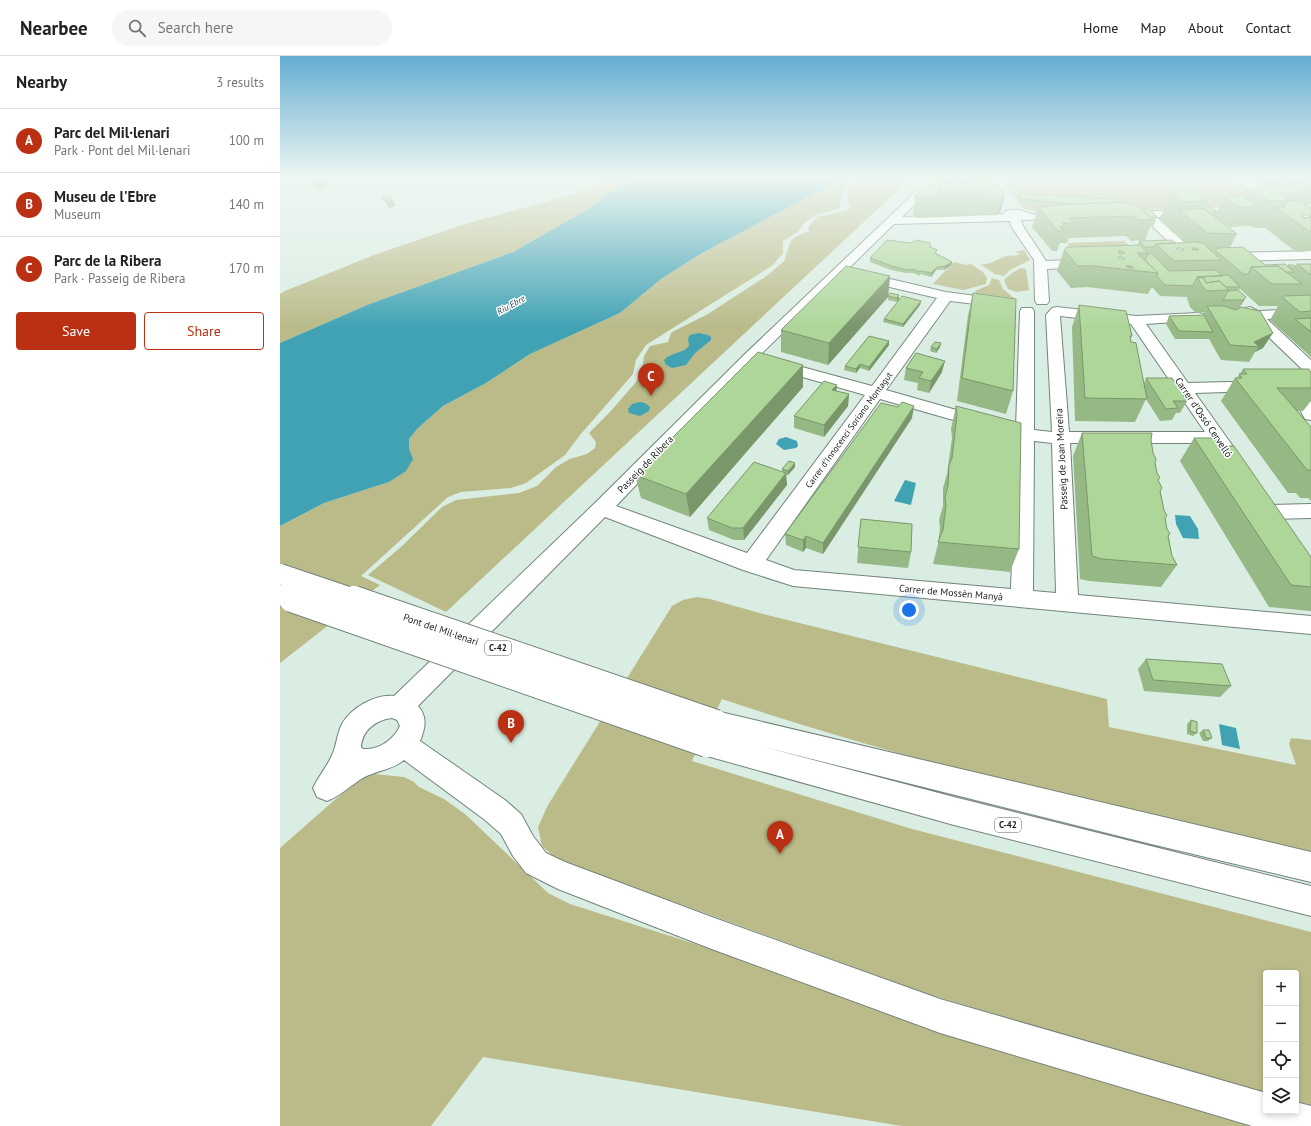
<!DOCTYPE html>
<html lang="en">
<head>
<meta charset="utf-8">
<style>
	body { margin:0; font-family:"PT Sans",sans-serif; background:#f6f6f6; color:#222 }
	.controls { position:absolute; right:12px; bottom:12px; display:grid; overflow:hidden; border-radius:4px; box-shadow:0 2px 6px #0003 }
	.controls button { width:36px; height:36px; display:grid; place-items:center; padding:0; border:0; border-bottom:1px solid #e0e0e0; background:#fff; color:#222; font:20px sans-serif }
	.you { position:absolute; left:629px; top:554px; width:14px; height:14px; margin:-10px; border:3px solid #fff; border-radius:50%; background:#1a73e8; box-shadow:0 0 0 6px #1a73e833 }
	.badge { display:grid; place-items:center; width:26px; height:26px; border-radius:50%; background:#bb3012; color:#fff; font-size:13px; font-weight:700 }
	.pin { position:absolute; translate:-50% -33px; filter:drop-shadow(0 1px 2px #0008) }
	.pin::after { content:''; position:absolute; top:21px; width:14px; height:12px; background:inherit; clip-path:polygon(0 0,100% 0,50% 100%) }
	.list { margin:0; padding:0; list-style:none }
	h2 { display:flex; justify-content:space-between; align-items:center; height:52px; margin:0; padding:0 16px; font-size:17px }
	h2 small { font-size:13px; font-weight:400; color:#767676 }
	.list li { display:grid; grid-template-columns:26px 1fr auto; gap:12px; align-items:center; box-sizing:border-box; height:64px; padding:0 16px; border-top:1px solid #e0e0e0 }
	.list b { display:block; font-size:15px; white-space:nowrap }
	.list p { margin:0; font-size:13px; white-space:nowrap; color:#767676 }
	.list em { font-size:13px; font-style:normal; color:#767676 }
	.actions { display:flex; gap:8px; padding:12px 16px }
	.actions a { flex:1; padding:9px 0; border:1px solid #bb3012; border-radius:4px; text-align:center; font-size:14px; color:#bb3012 }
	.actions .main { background:#bb3012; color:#fff }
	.icon { flex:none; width:22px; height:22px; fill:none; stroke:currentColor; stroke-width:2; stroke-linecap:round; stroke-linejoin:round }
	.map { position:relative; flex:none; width:1031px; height:1070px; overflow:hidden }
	header { display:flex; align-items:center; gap:24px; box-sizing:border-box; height:56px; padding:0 20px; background:#fff; border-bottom:1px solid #e0e0e0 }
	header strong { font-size:19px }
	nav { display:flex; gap:22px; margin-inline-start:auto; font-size:14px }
	.search { width:280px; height:36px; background:#f6f6f6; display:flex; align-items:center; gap:10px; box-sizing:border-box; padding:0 14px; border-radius:22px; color:#767676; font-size:15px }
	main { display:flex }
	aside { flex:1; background:#fff }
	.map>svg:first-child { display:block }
	.green { fill:#babb89 }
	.water { fill:#41a2b4 }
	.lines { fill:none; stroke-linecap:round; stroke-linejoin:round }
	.minor-casing { stroke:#72847a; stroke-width:2 }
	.major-casing { stroke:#72847a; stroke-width:2 }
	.minor { fill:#fff; fill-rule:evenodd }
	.major { fill:#fff; fill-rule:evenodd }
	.major-bridge-far1-casing { stroke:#72847a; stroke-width:22; stroke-linecap:butt }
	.major-bridge-casing { stroke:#72847a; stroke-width:28; stroke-linecap:butt }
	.major-bridge-far1 { stroke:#fff; stroke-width:20 }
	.major-bridge { stroke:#fff; stroke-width:26 }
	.wall { fill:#96b884; fill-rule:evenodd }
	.shaded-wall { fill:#7a966b }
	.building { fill:#aed699; stroke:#7a966b; fill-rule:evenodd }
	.labels { text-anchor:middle; stroke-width:3; stroke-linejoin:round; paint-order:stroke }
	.far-water-label { font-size:9px; font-style:italic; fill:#214c54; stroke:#fff }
	.far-street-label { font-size:9px; fill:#181f1b; stroke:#fff }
	.shield { fill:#fff; stroke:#5d625f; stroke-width:1 }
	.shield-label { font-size:9px; font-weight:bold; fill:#181f1b }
	.street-label { font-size:10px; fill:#181f1b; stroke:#fff }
</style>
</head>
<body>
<header>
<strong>Nearbee</strong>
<div class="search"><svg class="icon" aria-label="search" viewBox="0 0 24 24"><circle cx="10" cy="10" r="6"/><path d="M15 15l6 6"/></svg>Search here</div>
<nav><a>Home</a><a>Map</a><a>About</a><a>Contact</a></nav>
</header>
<main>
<aside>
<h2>Nearby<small>3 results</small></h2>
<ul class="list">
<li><span class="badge">A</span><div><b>Parc del Mil·lenari</b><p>Park · Pont del Mil·lenari</p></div><em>100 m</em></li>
<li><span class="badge">B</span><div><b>Museu de l'Ebre</b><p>Museum</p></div><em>140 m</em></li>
<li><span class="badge">C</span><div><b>Parc de la Ribera</b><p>Park · Passeig de Ribera</p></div><em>170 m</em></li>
</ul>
<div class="actions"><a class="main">Save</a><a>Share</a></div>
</aside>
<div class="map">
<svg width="1031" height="1070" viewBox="0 0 1031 1070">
	<rect width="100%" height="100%" fill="#daede2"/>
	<path class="green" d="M330,122H356L322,142L310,152L233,196L87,249L0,287V238L5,235L94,199L185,168L294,138Z
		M564,122H571L561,141L560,152L553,155L538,158L525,166L518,176L503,185V197L493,209L366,289L356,304L353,318L300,379L285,399L246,427L231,432L181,436L168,441L81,520L100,529L0,607V470L44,447L109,426L129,393V383L138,372L163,350L206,327L250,298L340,257L381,223L422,197Z
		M574,122H631L166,556L88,519L122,490L162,451L176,444L239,437L257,430L276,411L290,403L307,398L315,392L316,386L309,377L330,356L356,326L362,313L364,300L370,290L388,286L391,277L394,275L428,258L488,219L504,205L511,185L515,181L529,175L528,172L537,161L568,154L570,152C568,141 566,132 574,122Z
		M720,122H947L977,143L982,150L766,157L744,153Z
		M844,185L858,198L799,201L787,187Z
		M744,194L750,204L730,214L724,220L715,218L700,208C710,210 718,202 727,200C732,199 736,201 740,198L735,196Z
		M675,206L686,209L691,208L703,216L707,222L706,228L683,234L653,228L664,216L672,210L669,208Z
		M741,212L746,213L749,234L737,236L728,233L724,224L732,217Z
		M712,222L719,224L723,233L734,242L696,237L695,235L709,229Z
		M417,541L430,543L487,559L827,643L829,671L1016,709L1009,688L1011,682L1031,684V797C833,752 634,708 442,643L412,705L632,773L1031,876V1054L1016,1049V917H986V1040L648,938L293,809L272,799L262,790L258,771L268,749L392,550L403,544Z
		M95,718L124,721L134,726L139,731L164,743L185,758L268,837L290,848L985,1070H622L203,1001L151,1070H0V792L75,726L85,720Z"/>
	<path class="water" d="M354,122H564L422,197L381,223L340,257L250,298L206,327L163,350L138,372L129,383V393L133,403L126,415L109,426L44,447L0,470V287L87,249L233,196L310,152L322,142Z
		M419,277L428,279L431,281V284L415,297L406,309L392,312L386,309L384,304C391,296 403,298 409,290L408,282L410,279Z
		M360,346L365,347L370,351L369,355L360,360L349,357L348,353L352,348Z
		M506,381L517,385L518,390L516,392L504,394L496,388L499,383Z
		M625,424L636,427L631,449L614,445Z
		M895,459L910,460L918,473L919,483L903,482L896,468Z
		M939,668L956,672L960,693L942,689Z"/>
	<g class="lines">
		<defs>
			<path id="minor" d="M650,122H661L622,161L724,158L726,155C740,151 744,157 757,159C766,159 785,153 791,161L789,163L741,164L743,170L766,205L808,203L814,207L808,211L767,213L769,245L767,248H757L755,245L754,204L731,170L730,165L614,168L475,304L336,450L467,497L585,339L488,311L486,308L488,305H500L592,330L657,242L575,223L573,220L575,217L580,216L666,236L726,244L728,247L726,250L721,251L670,245L606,334L736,371L740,255L742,252H752L754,255V374L772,376L766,259L772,252L777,251L856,260L918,257L923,258L925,261L923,264L866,268L908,327L1031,324V334H1025L1031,344V364L1025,363L1009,334L915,337L952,389L949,393L943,395L937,393L932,387H790L798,539L1031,560V578L513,530L463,514L325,461L138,650C148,661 145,673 140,685L225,744L241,758L253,780L266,797L285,806L429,860L660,943L986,1037V1055H1016V1046L1031,1050V1070H972L660,977L429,892L278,833L246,817L233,800L221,778L205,764L124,704C113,713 101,714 89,719C77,723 63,739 47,745L37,741L33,732C39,719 50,707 54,694C57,686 57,678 62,668C71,652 95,638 114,640L315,447L465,298ZM780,260L851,268L925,376H789ZM600,343L736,382L731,533L514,514L486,504ZM754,385L772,387L776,537L753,535ZM112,662L117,664L120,670C113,685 98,694 83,693L81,691C82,674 96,664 112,662Z
				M954,122H966L1031,167V176L1027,174Z
				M911,154L917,157L915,159L877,161L924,205L925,208L919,212L914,211L864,162H845L839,159L845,156Z
				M1031,195V203L945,205L939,201L945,197Z
				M970,251L978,255L1031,253V261L987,263L1031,304V318L1025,316L971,264L947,263L945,260L947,257L963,255L965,252Z
				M1031,448V462L989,463L982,461L979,456L982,451L989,449Z"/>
			<path id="major" d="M436,655L1031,796V826L871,788L484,691L674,741L1031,830V860L674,769L427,700L418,697L414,688L418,679L427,676L431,677L427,675L423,667L427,659Z"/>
		</defs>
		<use href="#minor" class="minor-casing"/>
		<use href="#major" class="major-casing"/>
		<use href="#minor" class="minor"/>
		<use href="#major" class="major"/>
		<defs>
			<path id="major-bridge-far1" d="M0,518L77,544
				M0,539L15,544"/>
			<path id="major-bridge" d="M12,543L427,688
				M74,543L436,667"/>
		</defs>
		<use href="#major-bridge-far1" class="major-bridge-far1-casing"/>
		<use href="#major-bridge" class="major-bridge-casing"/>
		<use href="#major-bridge-far1" class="major-bridge-far1"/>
		<use href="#major-bridge" class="major-bridge"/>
	</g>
	<path class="wall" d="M971,122H1031V148L1025,149L1030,152L1031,151V195L1016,196L985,172H975L970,170L950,171L941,164V165L957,178L950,191L985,209L1007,210L1008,209L1015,210L1017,208H1031V301L990,264L998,250H979L960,233L958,234L966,241L959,252L983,292L975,296L969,306L941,304L929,283H895L886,268L889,260L923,259L924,256L916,257L910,251L907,242L908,241L880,240L872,231L868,238L807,231L791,232L777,215L784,194L858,189L859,185L896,187H905L879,164L891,137L927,145L925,148L933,154L937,156L945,141L961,140L965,133L987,132ZM1020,159H1027L1030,161L1024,162ZM898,192H901L904,194H898L897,193ZM838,195H842L845,197L840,198ZM838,201H843L845,203H840Z
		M663,123L725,138L720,157L717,159L637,162L633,160L635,140Z
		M46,124L49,130L39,134L35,133L31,126Z
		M740,137L848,148L877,161L873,171H870L865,184L851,185L846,180L789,182L787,187H780L777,195H772L752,171L758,151H771V149L740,147Z
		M102,142L112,143L115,150L109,152L106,148Z
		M631,187L650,191L657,198L672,206L671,210L664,214H656L651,221L640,218L639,220L634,217H626L611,214L590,206V202Z
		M610,220L608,241L548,309L501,296V274Z
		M693,237L733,335L726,358L677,345L688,259Z
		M619,239V243L617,246L608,244V240Z
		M641,245L640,249L623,271L603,266L604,263Z
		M799,249L852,280L850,283L851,286L864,327L866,322L907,345L900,357H896L892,364L880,365L866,343L855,366L795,365L792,271Z
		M609,285V289L589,315L580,312L576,317L564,314L565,310Z
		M651,291H660L656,297L650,295Z
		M523,309V331L410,461L361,442L355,419Z
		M626,312L662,316L649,337L637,334L638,327L624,324Z
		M963,313L1031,317V345L1023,355H1017L1031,371V445L1028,442H1020L1016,437H1008L941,345L955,322H957Z
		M556,335L569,338L568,350L544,381L514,372V360Z
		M676,350L739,493L730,516L653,508L658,488L660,472L659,464L663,450V432L667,418L672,382L671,373Z
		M632,362L543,498L526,492L523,496L506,489L505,478Z
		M802,377L871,384L892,500L897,509L881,531L809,525L800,523L793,400Z
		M914,382L1031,531V555H1030L989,551L900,405Z
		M515,411L508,419H506L507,429L464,484H454L429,474L427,462L502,416V413Z
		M581,463L631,496L628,512L577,507Z
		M866,603L951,630L940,641L864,635L858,613Z
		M911,664L917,677L913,680L907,678V668Z
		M923,674L932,682L928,685H923L919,677Z"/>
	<path class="shaded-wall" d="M46,124L49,130L39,134L36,127Z
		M725,138L720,157L717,159L722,140Z
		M112,143L115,150L109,152L106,145Z
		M672,206L671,210L664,214L665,210Z
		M657,211L656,214L651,221V217Z
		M610,220L608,241L548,309L549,287Z
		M619,239V243L617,246V242Z
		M966,241L959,252L957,255L963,244Z
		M641,245L640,249L623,271V268Z
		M993,277L983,292L975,296L979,291L974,286Z
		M609,285V289L589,315V311Z
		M661,287L660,291L656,297L657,293Z
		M665,305L662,316L649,337L651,325Z
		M580,308V312L576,317V313Z
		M523,309V331L410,461L406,438Z
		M557,329L556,341L552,334Z
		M569,338L568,350L544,381V369Z
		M634,350L632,362L543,498V487Z
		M515,407V411L508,419V415Z
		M506,417L507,429L464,484L463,472Z
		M526,480V492L523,496V484Z"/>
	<path class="building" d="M41,122L46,124L36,127L31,126Z
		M654,122H664L663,123L667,124L668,122H712L725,138L722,140H703L705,133L700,126L662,128V129L659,130L658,137L661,142H639L635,140Z
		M995,124H1010L1006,131Z
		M700,126L705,133L662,134L659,130L664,129L662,128Z
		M1010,131L1017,133L1024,137L999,138L1008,144L989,145L965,133Z
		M914,134L927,145L902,146L891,137Z
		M740,137L830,143L831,147L796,148L741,143Z
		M110,140L112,143L106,145L102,142Z
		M961,140L980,150L960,151L945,141Z
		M1008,145H1019L1031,152V175H1029L996,152H1004ZM1020,159H1027L1031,161L1024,162Z
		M846,146L848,148H856L873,164H859L854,160L789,162L794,167H782L785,171H780L784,175H778L758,151L773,150L771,149Z
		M925,148L937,157H931L925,153H923Z
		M898,153H925L957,178L927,177Z
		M862,154H870L877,161H870Z
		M933,154H934L943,160H935L937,157Z
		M607,184L631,187L637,184L650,187V191L657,194L655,197L672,206L665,210L657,211L651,217L641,215L640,216L634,213L627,214L612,210L590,202Z
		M892,184L896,187L876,188L875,191H865L859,185Z
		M917,186L924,188L941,204L894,205L876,188ZM896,192H901L904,194H898ZM911,192H916L919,194H913Z
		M860,189L868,197H857L878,217L814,210H798L784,194L787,191ZM838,195H842L845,197L840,198ZM838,201H843L845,203H840ZM846,210H851L854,212H849Z
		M963,191L985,209L1005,208L1014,216H1006L998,210L971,211L968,218H963L935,194L938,192Z
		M868,198H872L889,215L936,214L942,220L917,221L913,230L885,229L877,220L878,217L865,204Z
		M1017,208H1031V219Z
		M1008,209H1014L1015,210L1014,212H1011Z
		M566,210L610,220L549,287L501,274Z
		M998,210L1022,228H992L971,211Z
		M948,219L960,231H946L939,225L926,227L924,222L918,221V222L917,221Z
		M918,221L924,222L926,227L939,225L949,234L927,235L921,229Z
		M958,234L966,241L963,244H943L948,235Z
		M610,237L619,239L617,242L608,240Z
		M693,237L736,243L733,335L682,322Z
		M1031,239V255L1020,256L1003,242L1004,240Z
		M622,240L641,245L623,268L604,263Z
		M799,249L846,255L852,280H850L851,286L856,287L867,343L805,342Z
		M927,250H944L956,254L961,251L980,255L993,277L974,286L979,291L950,289Z
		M924,259L933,276L899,275L889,260Z
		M1031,262V276L1015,263Z
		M589,280L609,285L589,311L580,308L576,313L565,310Z
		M655,286L661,287L657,293L651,291Z
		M478,296L523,309L406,438L355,419Z
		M636,297L665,305L651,325L639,322L643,316L626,312Z
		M963,313H1029L1031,317V332H997L1031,371V414H1027L955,322H962L959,318H967Z
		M866,322H892L907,345H893L898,352L886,353Z
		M544,325L557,329L552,334L569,338L544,369L514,360Z
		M622,346L634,350L543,487L526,480L523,484L505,478L601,347L618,351Z
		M676,350L741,367L739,493L658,486L663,474L666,449L665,441L668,430L669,409L672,402L677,359Z
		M802,377H872L871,384L873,397L876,403L875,407L877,417L880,422L878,424L882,432L880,435L884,454L887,460L885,462L887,473L890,478L888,480L892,500L897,509L822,503L812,500Z
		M914,382H937L942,390H954L1031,501V531L1011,529Z
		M509,405L515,407L508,415L502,413Z
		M474,406L506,417L463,472H452L427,462Z
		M581,463L632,468L631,496L578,491Z
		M866,603L942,608L951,630L873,624Z
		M911,664L917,666V677L910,675Z
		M923,674H929L932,682H926Z"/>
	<linearGradient id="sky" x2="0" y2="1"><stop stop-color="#65add3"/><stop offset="0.45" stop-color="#eef7f2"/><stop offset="1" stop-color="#eef7f2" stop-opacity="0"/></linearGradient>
	<rect width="1031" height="272" fill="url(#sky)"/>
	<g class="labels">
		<g class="far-water-label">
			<text transform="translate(231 249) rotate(-29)" y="3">Riu Ebre</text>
		</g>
		<g class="far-street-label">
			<text transform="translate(569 374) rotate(-54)" y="3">Carrer d'Innocenci Soriano Montagut</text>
		</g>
		<g class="shield">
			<rect x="205" y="585" width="26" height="14" rx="3"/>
			<rect x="715" y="762" width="26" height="14" rx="3"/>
		</g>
		<g class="shield-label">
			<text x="218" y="595">C-42</text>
			<text x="728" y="772">C-42</text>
		</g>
		<g class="street-label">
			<text transform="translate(924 361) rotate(56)" y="4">Carrer d'Ossó Cervelló</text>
			<text transform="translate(781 403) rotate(-93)" y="4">Passeig de Joan Moreira</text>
			<text transform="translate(365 408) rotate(-46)" y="4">Passeig de Ribera</text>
			<text transform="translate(671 536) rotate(5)" y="4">Carrer de Mossèn Manyà</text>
			<text transform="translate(161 573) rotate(19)" y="4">Pont del Mil·lenari</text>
		</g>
	</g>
</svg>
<div class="controls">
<button>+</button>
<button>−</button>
<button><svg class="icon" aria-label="locate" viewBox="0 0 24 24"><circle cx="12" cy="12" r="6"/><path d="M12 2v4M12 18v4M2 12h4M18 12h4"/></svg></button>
<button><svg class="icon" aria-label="layers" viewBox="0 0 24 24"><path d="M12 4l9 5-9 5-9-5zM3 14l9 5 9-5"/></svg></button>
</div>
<div class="you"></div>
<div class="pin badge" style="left:500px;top:798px">A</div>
<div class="pin badge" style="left:231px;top:687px">B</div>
<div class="pin badge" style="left:371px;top:340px">C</div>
</div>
</main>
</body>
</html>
